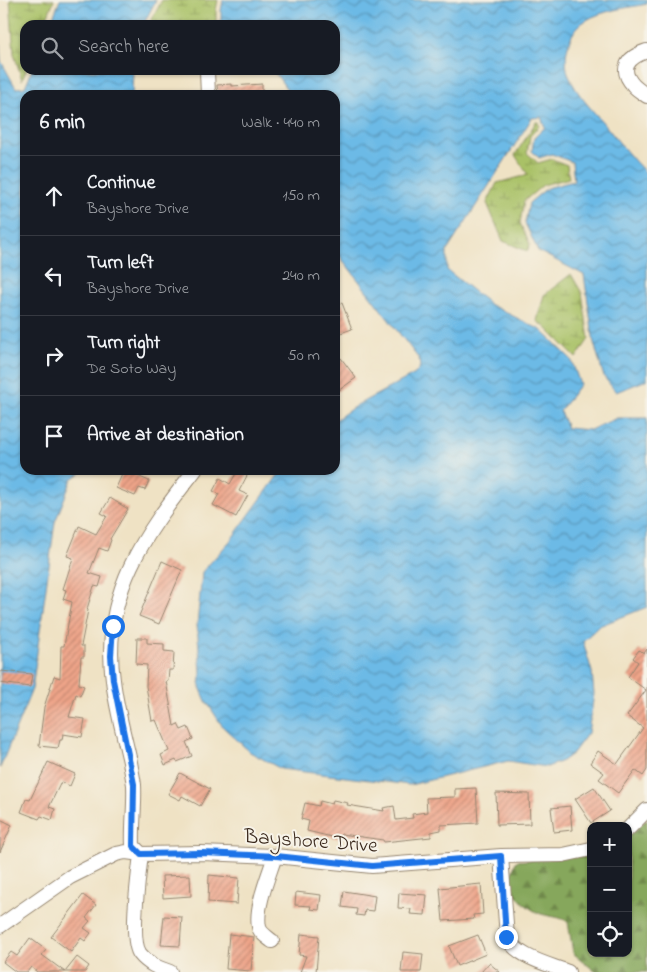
<!DOCTYPE html>
<html lang="en">
<head>
<meta charset="utf-8">
<style>
	body { margin:0; font-family:"Indie Flower",sans-serif; background:#20242c; color:#f1f3f6 }
	.controls { position:absolute; right:15px; bottom:15px; display:grid; overflow:hidden; border-radius:10px; box-shadow:0 1px 4px #0004 }
	.controls button { width:45px; height:45px; display:grid; place-items:center; padding:0; border:0; border-bottom:1px solid #363941; background:#171b24; color:#f1f3f6; font:25px sans-serif }
	.stop { position:absolute; width:15px; height:15px; margin:-11px; border:4px solid #1a73e8; border-radius:50%; background:#fff }
	.stop.end { background:#1a73e8; border-color:#fff; box-shadow:0 1px 5px #0008 }
	.list { margin:0; padding:0; list-style:none }
	h2 { display:flex; justify-content:space-between; align-items:center; height:65px; margin:0; padding:0 20px; font-size:21px }
	h2 small { font-size:16px; font-weight:400; color:#9ea1a6 }
	.list li { display:grid; grid-template-columns:32px 1fr auto; gap:15px; align-items:center; box-sizing:border-box; height:80px; padding:0 20px; border-top:1px solid #363941 }
	.list b { display:block; font-size:19px; white-space:nowrap }
	.list p { margin:0; font-size:16px; white-space:nowrap; color:#9ea1a6 }
	.list em { font-size:16px; font-style:normal; color:#9ea1a6 }
	.icon { flex:none; width:28px; height:28px; fill:none; stroke:currentColor; stroke-width:2; stroke-linecap:round; stroke-linejoin:round }
	.map { position:relative; flex:none; width:647px; height:972px; overflow:hidden }
	.search { position:absolute; background:#171b24; box-shadow:0 1px 4px #0004; left:20px; top:20px; width:320px; height:55px; display:flex; align-items:center; gap:12px; box-sizing:border-box; padding:0 18px; border-radius:15px; color:#9ea1a6; font-size:19px }
	.panel { position:absolute; background:#171b24; box-shadow:0 1px 4px #0004; left:20px; top:90px; width:320px; height:385px; border-radius:15px }
	.map>svg:first-child { display:block }
	.forest { fill:url(#forest-firs); stroke:#60683c }
	.wetland { fill:url(#wetland-marsh); stroke:#727642 }
	.water { fill:url(#water-waves); stroke:#547282 }
	.building { fill:url(#building-hatch) }
	.lines { fill:none; stroke-linecap:round; stroke-linejoin:round }
	.minor-casing { stroke:#958671; stroke-width:16 }
	.minor { stroke:#fff; stroke-width:14 }
	.route { stroke:#1a73e8; stroke-width:6 }
	.labels { text-anchor:middle; stroke-width:4; stroke-linejoin:round; paint-order:stroke }
	.street-label { font-size:21px; fill:#3b2a1e; stroke:#f7f3e8 }
</style>
</head>
<body>
<div class="map">
<svg width="647" height="972" viewBox="0 0 647 972">
	<defs>
		<pattern id="forest-firs" width="22" height="20" patternUnits="userSpaceOnUse" patternTransform="scale(1.25)"><rect width="22" height="20" fill="#86a75b"/><path d="M5 1l3.5 6h-7zM16 11l3.5 6h-7z" fill="#6f884b"/></pattern>
		<pattern id="wetland-marsh" width="20" height="14" patternUnits="userSpaceOnUse" patternTransform="scale(1.25)"><rect width="20" height="14" fill="#a9c166"/><path d="M1 5h8M5 5V1M11 12h8M15 12V8" fill="none" stroke="#8b9d53"/></pattern>
		<pattern id="water-waves" width="16" height="10" patternUnits="userSpaceOnUse" patternTransform="scale(1.25)"><rect width="16" height="10" fill="#6cbae6"/><path d="M0 5q4-4 8 0t8 0" fill="none" stroke="#5a97ba"/></pattern>
		<pattern id="building-hatch" width="6" height="6" patternUnits="userSpaceOnUse" patternTransform="scale(1.25)"><rect width="6" height="6" fill="#eea489"/><path d="M-1 1l2-2M0 6l6-6M5 7l2-2" fill="none" stroke="#c2866f"/></pattern>
	</defs>
	<rect width="100%" height="100%" fill="#f7f3e8"/>
	<filter id="ink" filterUnits="userSpaceOnUse"><feTurbulence type="fractalNoise" baseFrequency=".02" numOctaves="2"/><feDisplacementMap in="SourceGraphic" scale="10" xChannelSelector="R" yChannelSelector="G"/><feConvolveMatrix kernelMatrix="1 2 1 2 8 2 1 2 1" color-interpolation-filters="sRGB"/></filter>
	<filter id="wash" filterUnits="userSpaceOnUse"><feTurbulence type="fractalNoise" baseFrequency=".0096" numOctaves="4" result="noise"/><feDisplacementMap in="SourceGraphic" scale="20" xChannelSelector="R" yChannelSelector="G"/><feGaussianBlur stdDeviation="1.12" result="paint"/><feColorMatrix in="noise" values="0 0 0 0 0 0 0 0 0 0 0 0 0 0 0 0 0 1.4 0 .05"/><feComposite in="paint" operator="in"/></filter>
	<g filter="url(#wash)">
		<rect width="100%" height="100%" fill="#efe2c4"/>
		<path class="forest" d="M647,819V972H596L573,953L568,922C561,917 553,917 545,915C532,913 517,898 510,887L511,876L516,861L591,855V953H628V837Z"/>
		<path class="wetland" d="M10,0H54L44,25H25L26,70L22,80L14,54Z
			M162,0H218L216,10V25H149Z
			M536,122H538L539,126L530,136L527,153L538,163L552,159L567,165L569,178L543,185L524,201L520,223L530,245L527,251L503,241L487,203L497,183L528,175L515,155Z
			M571,274L582,293L589,339L576,358L545,327L537,321L544,295Z"/>
		<path class="water" d="M60,0H156L143,25H50Z
			M223,0H647V4C627,8 602,10 585,21C568,31 562,59 569,76C577,95 592,109 605,125C619,142 632,159 647,174V380L616,392L604,377L594,343L584,275L538,251L525,223L529,203L547,188L574,181L572,162L552,154L539,158L532,151L534,138L545,127L541,117L532,118L447,251V270L491,305L541,330L571,359L580,384L560,411L567,428L590,430L617,418H647V607L599,626L583,641L592,672L594,694L588,733L573,753L562,761L547,767L508,761L410,785L281,769L250,752L223,727L206,701L200,687L201,672L197,625L201,584L202,572L230,541L282,470H335V420L357,405L415,374L420,367L419,359L335,250V95H291L276,74L269,70H335V25H221V11Z
			M0,43L1,61L16,88L25,87L32,70H133L132,95H25V470H85L72,479L55,522L32,689L0,768Z"/>
		<g id="blocks">
			<path class="building" d="M232,84V86L262,84V95H218L217,85Z
				M342,303L352,329L335,335V306Z
				M341,358L356,378L335,393V362Z
				M124,470L149,481L145,490L139,488L135,496L116,488Z
				M238,470H250L239,491L248,495L236,517L213,505L219,494L213,491L220,478L230,484Z
				M110,498L128,509L110,539L111,540L107,551L99,548L89,573L102,577L99,587L94,586L87,609L88,610L81,646H84V657H81L79,684L84,686L80,696L76,694L69,717L85,719L82,737L63,734L62,740H60L58,748L39,746L44,707L54,676L60,678L61,646H64L72,602L63,599L66,590L63,589L73,558L67,556L79,526L96,534L107,516L101,513Z
				M162,561L182,570L159,624L139,616Z
				M137,638H147V643L164,644V651L174,652L173,670H169L168,681H166L174,726L178,724L181,730L188,727L193,739L186,742L192,756L177,762L176,760L165,765L161,755L169,751L156,720L152,721L146,686L147,665L136,664Z
				M647,649V770L643,776L635,770L618,793L599,779L604,773L590,763L598,751L617,764L643,728L627,716L646,690L628,677L638,662L633,658L639,650L644,653Z
				M1,671L32,674L30,687L0,683Z
				M48,762L75,774L70,786L61,782L49,807L55,809L52,820L41,816L39,819L21,812L26,799L30,800Z
				M180,773L210,789L200,806L182,796L180,800L168,794Z
				M594,787L610,811L591,823L575,799Z
				M476,788L478,823L441,825V830L431,832V837L384,842L383,840L341,834L340,839L307,831L309,821L301,819L305,803L319,806L320,801L332,804L333,800L348,803L347,805L384,811L383,808L394,806L396,820L413,818L412,814L427,812L426,798L455,797V789Z
				M496,793L529,794L530,824L497,825Z
				M570,806L572,830L554,832L551,808Z
				M0,819L12,825L0,852Z
				M190,875L191,896L163,898L162,876Z
				M209,875L239,878L237,904L208,902Z
				M481,884L483,914L473,915L474,919L443,921L440,888Z
				M344,891L375,896L373,911L365,910L364,916L356,915L357,909L342,907Z
				M296,892L321,895L319,910L310,909L311,906L295,905Z
				M399,893L427,895L425,915L410,914L411,909L398,908Z
				M83,895L96,905L86,918L90,921L84,928L91,933L85,941L81,938L71,952L51,937Z
				M164,916L182,917L180,946L161,945Z
				M229,934L254,937L251,971L226,969Z
				M301,934L319,936L316,972H300L306,956L299,955Z
				M478,935L486,954L457,966L449,946Z
				M30,938L46,950L42,955L65,972H37L31,967L27,972H16L3,962L11,952L17,956Z
				M403,952L423,954L421,972H401Z
				M77,957L89,966L85,972H65Z
				M489,963L500,972H481Z"/>
		</g>
	</g>
	<g filter="url(#ink)">
		<use href="#blocks" fill-opacity="0" stroke="#958671" stroke-width="1"/>
		<g class="lines">
			<defs>
				<path id="minor" d="M647,51C628,57 618,69 634,86C638,90 643,93 647,96
					M207,71L208,95
					M628,829L647,810
					M141,854L133,846C132,825 135,805 134,785C133,777 131,769 130,762C124,735 116,707 113,680C101,593 145,534 195,470
					M141,854C139,874 129,940 140,954C148,964 158,968 170,972
					M501,856L507,937C516,957 548,964 568,972
					M0,926L70,877L116,854L126,852L141,854L202,853L275,856L372,866L501,856L563,855L591,849
					M272,941C267,937 260,933 259,927C255,907 269,875 275,856"/>
			</defs>
			<use href="#minor" class="minor-casing"/>
			<use href="#minor" class="minor"/>
		</g>
	</g>
	<g class="lines" filter="url(#ink)">
		<path class="route" d="M113,626L111,656L113,680L134,784L133,846L141,854L202,853L276,856L372,866L501,856L506,937"/>
	</g>
	<g class="labels">
		<g class="street-label">
			<text transform="translate(311 840) rotate(4)" y="7">Bayshore Drive</text>
		</g>
	</g>
</svg>
<div class="controls">
<button>+</button>
<button>−</button>
<button><svg class="icon" aria-label="locate" viewBox="0 0 24 24"><circle cx="12" cy="12" r="6"/><path d="M12 2v4M12 18v4M2 12h4M18 12h4"/></svg></button>
</div>
<div class="stop" style="left:113px;top:626px"></div>
<div class="stop end" style="left:506px;top:937px"></div>
<div class="search"><svg class="icon" aria-label="search" viewBox="0 0 24 24"><circle cx="10" cy="10" r="6"/><path d="M15 15l6 6"/></svg>Search here</div>
<section class="panel">
<h2>6 min<small>Walk · 440 m</small></h2>
<ul class="list">
<li><svg class="icon" aria-label="ahead" viewBox="0 0 24 24"><path d="M12 20V5M6 11l6-6 6 6"/></svg><div><b>Continue</b><p>Bayshore Drive</p></div><em>150 m</em></li>
<li><svg class="icon" aria-label="left" viewBox="0 0 24 24"><path d="M17 20v-9H6M10 6l-5 5 5 5"/></svg><div><b>Turn left</b><p>Bayshore Drive</p></div><em>240 m</em></li>
<li><svg class="icon" aria-label="right" viewBox="0 0 24 24"><path d="M7 20v-9h11M14 6l5 5-5 5"/></svg><div><b>Turn right</b><p>De Soto Way</p></div><em>50 m</em></li>
<li><svg class="icon" aria-label="arrive" viewBox="0 0 24 24"><path d="M6 21V4h12l-3 4 3 4H6"/></svg><div><b>Arrive at destination</b></div></li>
</ul>
</section>
</div>
</body>
</html>
